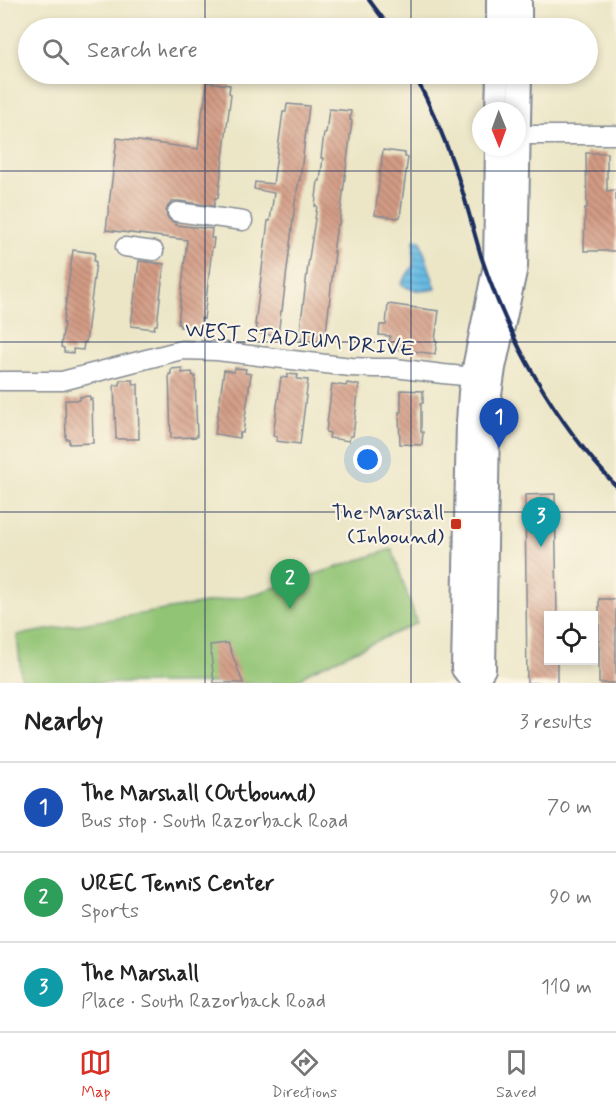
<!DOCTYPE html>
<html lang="en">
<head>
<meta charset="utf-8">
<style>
	body { margin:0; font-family:Mynerve,sans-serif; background:#f2f2f2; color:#222 }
	.controls { position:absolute; right:18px; bottom:18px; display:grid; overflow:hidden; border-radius:0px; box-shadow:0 3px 9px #0003 }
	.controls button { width:54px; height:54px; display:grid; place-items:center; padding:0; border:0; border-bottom:2px solid #e0e0e0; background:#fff; color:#222; font:30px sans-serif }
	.compass { position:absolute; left:472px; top:102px; width:54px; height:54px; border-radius:50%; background:#fff; box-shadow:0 3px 9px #0003; rotate:179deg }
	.you { position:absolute; left:368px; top:460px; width:21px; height:21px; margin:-15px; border:4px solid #fff; border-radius:50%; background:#1a73e8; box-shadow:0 0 0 9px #1a73e833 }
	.badge { display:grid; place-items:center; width:39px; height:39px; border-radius:50%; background:#d93025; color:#fff; font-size:20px; font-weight:700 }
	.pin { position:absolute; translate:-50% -50px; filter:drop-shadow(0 2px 3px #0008) }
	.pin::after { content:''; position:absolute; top:32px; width:21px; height:18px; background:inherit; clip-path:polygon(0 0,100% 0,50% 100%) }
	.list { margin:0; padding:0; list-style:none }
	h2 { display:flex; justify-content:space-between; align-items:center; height:78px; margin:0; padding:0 24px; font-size:26px }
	h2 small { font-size:20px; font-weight:400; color:#767676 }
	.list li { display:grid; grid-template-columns:39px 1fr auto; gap:18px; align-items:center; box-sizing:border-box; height:90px; padding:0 24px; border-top:2px solid #e0e0e0 }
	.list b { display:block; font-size:22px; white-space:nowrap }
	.list p { margin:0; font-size:20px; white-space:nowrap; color:#767676 }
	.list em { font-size:20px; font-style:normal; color:#767676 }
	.icon { flex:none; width:33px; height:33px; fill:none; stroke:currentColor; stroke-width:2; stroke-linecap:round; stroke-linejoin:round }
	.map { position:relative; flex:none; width:616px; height:683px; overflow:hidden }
	.search { position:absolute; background:#fff; box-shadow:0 3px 9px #0003; left:18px; right:18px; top:18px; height:66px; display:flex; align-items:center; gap:15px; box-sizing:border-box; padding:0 21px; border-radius:33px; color:#767676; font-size:22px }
	.sheet { height:348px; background:#fff }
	nav { display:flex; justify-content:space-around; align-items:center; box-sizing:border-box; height:84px; border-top:2px solid #e0e0e0; background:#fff; font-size:16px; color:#767676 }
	nav a { display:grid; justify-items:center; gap:3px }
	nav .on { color:#d93025 }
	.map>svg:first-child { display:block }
	.pitch { fill:#92c475; stroke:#567a6a; stroke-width:1.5 }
	.water { fill:url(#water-rules); stroke:#4175a0; stroke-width:1.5 }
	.building { fill:url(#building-back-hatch) }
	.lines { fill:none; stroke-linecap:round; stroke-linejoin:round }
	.minor-casing { stroke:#848a92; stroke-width:21 }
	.major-casing { stroke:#848a92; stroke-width:26 }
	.minor { stroke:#fff; stroke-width:18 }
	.major { stroke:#fff; stroke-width:22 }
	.rail { stroke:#1b2f5e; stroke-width:4 }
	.grid { fill:none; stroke:#1b2f5e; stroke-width:1.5; stroke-opacity:0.55 }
	.poi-dot { fill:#c8321e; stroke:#fcf5e5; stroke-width:2 }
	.labels { text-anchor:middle; stroke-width:4.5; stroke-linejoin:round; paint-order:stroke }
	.street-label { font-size:21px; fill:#1b2f5e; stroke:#fcf5e5 }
	.poi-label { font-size:21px; fill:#1b2f5e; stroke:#fcf5e5; text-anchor:end }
</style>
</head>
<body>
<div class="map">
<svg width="616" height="683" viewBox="0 0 616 683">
	<defs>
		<pattern id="water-rules" width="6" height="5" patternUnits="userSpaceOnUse" patternTransform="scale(1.5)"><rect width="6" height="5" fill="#67bbe3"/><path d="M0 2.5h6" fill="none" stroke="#5498bb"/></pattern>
		<pattern id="building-back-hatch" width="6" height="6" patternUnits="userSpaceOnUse" patternTransform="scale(1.5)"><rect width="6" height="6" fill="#d39b84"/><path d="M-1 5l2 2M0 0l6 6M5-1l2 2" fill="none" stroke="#aa7f6f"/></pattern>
	</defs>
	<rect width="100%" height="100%" fill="#fcf5e5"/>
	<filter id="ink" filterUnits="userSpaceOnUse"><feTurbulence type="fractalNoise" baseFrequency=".0167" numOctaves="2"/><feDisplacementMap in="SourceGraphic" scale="12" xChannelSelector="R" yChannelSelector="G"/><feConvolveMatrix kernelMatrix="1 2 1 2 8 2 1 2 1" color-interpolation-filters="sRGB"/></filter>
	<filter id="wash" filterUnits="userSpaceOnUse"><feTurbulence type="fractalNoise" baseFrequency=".008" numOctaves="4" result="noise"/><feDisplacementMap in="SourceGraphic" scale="24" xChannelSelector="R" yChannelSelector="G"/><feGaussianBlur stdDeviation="1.35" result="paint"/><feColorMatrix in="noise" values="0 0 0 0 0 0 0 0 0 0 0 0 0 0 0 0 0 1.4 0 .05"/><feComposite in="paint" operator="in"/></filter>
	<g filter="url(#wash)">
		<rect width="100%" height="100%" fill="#ece6c7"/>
		<path class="pitch" d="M392,549L417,623L309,672L294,683H22L17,635L252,595Z"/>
		<path class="water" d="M414,239L420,240L436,289C424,292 411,291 401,284L413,266Z"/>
		<g id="blocks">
			<path class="building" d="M207,82L230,85L229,93L231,94L218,198H215L214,206L179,201H173L168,206L166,211L167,217L171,221L176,223V225L212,229L211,238H214L213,247H212L204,319L201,318L200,327L191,326V328L180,327V325L178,324L187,240L106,230L117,138L198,149L203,106H204Z
				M287,104L309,106L300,180H299L295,203L282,311H281L278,336L256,333L257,325H255L268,221H270L274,193L254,189L255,182L273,184L283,112H286Z
				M329,109L351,111L350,120L352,121L339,225H337L333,252H335L326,333L323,332L321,341L312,340V342L302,341V338H299L308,265L317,206H315L318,181H320L323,158H321L324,133H326Z
				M383,150L405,153V157H408L400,217H398V218L375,215Z
				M586,153H607V191L616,190V251H584L585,208H587Z
				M73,250L95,253L94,261L96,262L86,342H84L83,350L73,349V353L64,352V348L61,347L64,323H63Z
				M139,261L164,264L157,325H155L154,329L131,326Z
				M388,304L439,311L435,340L437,341L435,354L389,348L390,336L379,335L380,325H386Z
				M182,368V373L192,372L193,376H195L197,437L171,438L169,374H171V369Z
				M235,368L246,369L245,373L251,374L243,433H240L239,438L215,434L224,370L234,372Z
				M288,374L298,375L297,379L308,380L300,444L276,441L277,437L273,436L281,377L287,378Z
				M120,380H133L134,385L138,384L139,439H116L114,385H120Z
				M347,383L359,385L353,436H350L349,441L329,438L330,433L326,432L332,384L346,386Z
				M401,390L423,391V403H421V432H423L422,445L400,444L399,412H401Z
				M90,396V400L92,399L93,443L69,444V439H66L65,400H80V397Z
				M555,494L557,615H549V660H557V683H527L525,495Z
				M599,599H616V683H599Z
				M228,643L243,683H214L210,645Z"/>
		</g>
	</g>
	<g filter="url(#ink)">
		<use href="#blocks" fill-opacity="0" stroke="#848a92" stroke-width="1.5"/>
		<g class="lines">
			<defs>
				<path id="minor" d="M517,135H616
					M177,212L243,221
					M125,247L154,251
					M0,381H62L170,353L182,350L217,351L351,367L374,368H395L443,374L485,378"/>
				<path id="major" d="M498,28V0
					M520,28V0
					M497,111L498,74
					M474,683L484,669L488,424L490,395L494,368L516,267L520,74
					M474,683L463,669L468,422L470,392L475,363L495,265L497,147"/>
			</defs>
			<use href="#minor" class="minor-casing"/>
			<use href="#major" class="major-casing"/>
			<use href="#minor" class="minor"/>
			<use href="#major" class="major"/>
			<path class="rail" d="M369,0L390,28
				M414,74C431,106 445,139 457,174C466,201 473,229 481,256C509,341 555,421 616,486"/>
		</g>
	</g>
	<path class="grid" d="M205,0V28M411,0V28M205,74V683M411,74V683M0,171H616M0,342H616M0,512H616"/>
	<rect class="poi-dot" x="450" y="518" width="12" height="12" rx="3"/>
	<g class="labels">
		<g class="street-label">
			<text transform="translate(300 339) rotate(5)" y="7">WEST STADIUM DRIVE</text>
		</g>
		<g class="poi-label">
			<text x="444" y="519">The Marshall<tspan x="444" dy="24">(Inbound)</tspan></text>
		</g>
	</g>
</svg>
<div class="controls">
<button><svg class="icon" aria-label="locate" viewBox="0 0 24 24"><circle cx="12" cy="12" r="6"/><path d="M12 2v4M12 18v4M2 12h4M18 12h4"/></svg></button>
</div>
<svg class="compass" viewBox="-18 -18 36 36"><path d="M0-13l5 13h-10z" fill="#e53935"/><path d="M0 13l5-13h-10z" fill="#767676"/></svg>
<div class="you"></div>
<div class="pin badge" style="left:499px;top:448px;background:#1a4fb4">1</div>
<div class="pin badge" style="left:290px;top:609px;background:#2e9e5b">2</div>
<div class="pin badge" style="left:541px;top:547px;background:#0f9aa8">3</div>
<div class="search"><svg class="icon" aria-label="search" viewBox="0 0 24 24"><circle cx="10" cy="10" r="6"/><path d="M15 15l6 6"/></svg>Search here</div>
</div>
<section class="sheet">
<h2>Nearby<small>3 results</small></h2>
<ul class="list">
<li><span class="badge" style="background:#1a4fb4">1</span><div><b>The Marshall (Outbound)</b><p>Bus stop · South Razorback Road</p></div><em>70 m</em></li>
<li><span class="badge" style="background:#2e9e5b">2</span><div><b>UREC Tennis Center</b><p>Sports</p></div><em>90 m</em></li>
<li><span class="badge" style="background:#0f9aa8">3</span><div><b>The Marshall</b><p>Place · South Razorback Road</p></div><em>110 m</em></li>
</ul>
</section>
<nav>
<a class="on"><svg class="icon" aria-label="map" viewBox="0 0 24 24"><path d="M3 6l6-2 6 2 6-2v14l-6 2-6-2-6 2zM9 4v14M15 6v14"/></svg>Map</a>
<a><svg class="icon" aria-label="directions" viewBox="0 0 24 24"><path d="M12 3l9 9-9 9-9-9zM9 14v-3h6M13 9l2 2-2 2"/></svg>Directions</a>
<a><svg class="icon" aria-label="saved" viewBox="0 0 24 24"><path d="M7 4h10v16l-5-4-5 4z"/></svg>Saved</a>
</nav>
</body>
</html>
